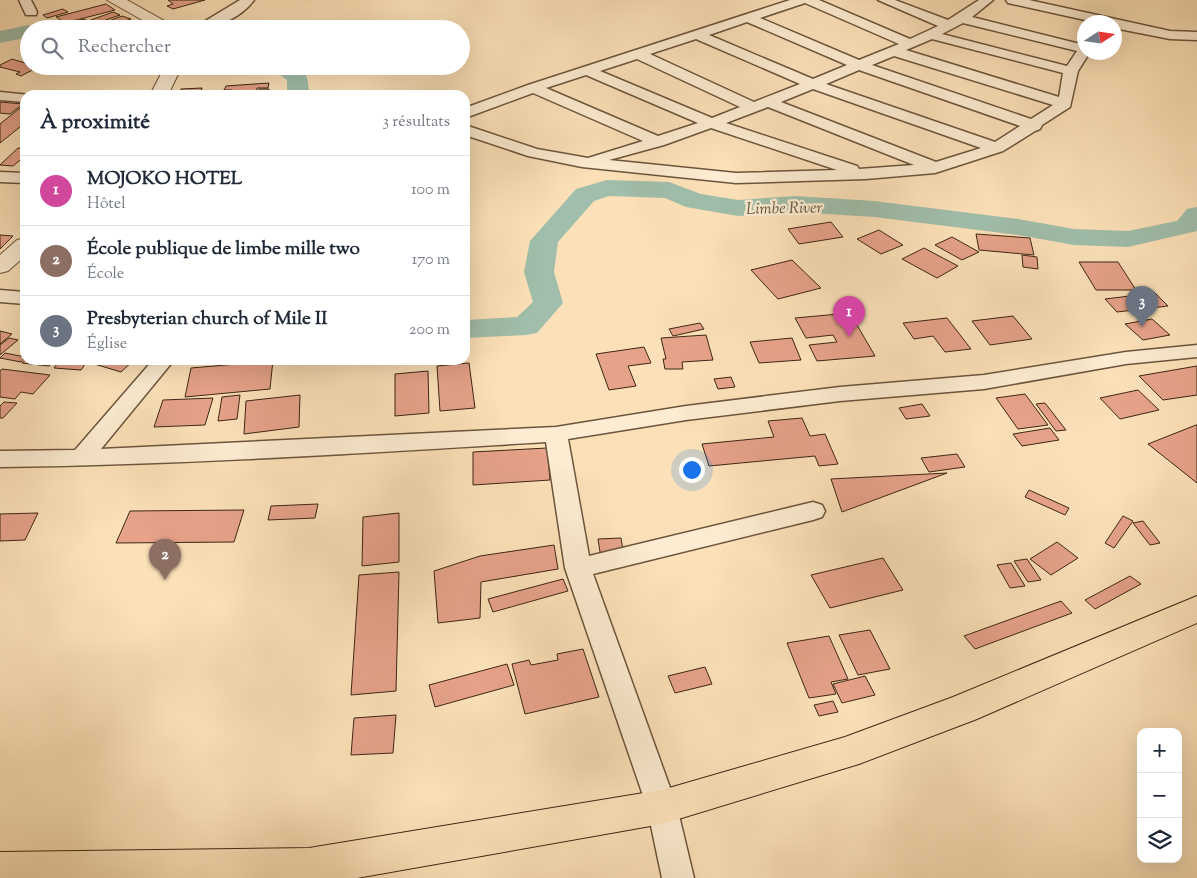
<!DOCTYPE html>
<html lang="fr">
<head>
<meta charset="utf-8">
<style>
	body { margin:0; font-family:"Sorts Mill Goudy",serif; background:#f2f2f3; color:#1f2937 }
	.controls { position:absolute; right:15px; bottom:15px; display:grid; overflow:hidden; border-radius:10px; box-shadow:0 5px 20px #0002 }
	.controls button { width:45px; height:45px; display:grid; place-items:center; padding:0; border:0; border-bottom:1px solid #e0e1e3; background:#fff; color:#1f2937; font:25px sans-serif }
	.compass { position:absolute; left:1077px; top:15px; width:45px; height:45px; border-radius:50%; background:#fff; box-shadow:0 5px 20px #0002; rotate:78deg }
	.you { position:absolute; left:691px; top:469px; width:18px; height:18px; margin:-12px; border:4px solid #fff; border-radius:50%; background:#1a73e8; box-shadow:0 0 0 8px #1a73e833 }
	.badge { display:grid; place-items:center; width:32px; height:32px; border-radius:50%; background:#8f2418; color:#fff; font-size:16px; font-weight:700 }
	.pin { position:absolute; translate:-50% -41px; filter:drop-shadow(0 1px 2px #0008) }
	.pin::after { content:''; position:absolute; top:26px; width:18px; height:15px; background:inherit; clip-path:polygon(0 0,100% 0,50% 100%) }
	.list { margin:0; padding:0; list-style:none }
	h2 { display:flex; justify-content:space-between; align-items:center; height:65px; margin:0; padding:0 20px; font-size:21px }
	h2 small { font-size:16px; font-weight:400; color:#747a83 }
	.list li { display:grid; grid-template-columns:32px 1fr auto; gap:15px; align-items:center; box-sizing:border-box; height:70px; padding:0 20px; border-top:1px solid #e0e1e3 }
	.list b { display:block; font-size:19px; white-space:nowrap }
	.list p { margin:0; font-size:16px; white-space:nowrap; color:#747a83 }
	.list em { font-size:16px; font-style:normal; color:#747a83 }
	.icon { flex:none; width:28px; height:28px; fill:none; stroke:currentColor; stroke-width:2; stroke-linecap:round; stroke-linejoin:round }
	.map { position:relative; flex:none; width:1197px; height:878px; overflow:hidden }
	.search { position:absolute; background:#fff; box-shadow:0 5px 20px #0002; left:20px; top:20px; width:450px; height:55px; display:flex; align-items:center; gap:12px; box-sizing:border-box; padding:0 18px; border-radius:28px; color:#747a83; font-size:19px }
	.panel { position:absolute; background:#fff; box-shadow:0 5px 20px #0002; left:20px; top:90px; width:450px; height:275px; border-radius:15px }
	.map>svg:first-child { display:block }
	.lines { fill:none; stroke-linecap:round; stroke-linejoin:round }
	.river { fill:#a0beab; fill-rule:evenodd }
	.building { fill:#e7a38a; stroke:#3c2613 }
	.minor-casing { stroke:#6c553c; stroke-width:3 }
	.tertiary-casing { stroke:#6c553c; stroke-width:2 }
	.trunk-casing { stroke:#3c2613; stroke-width:2 }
	.minor { fill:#fdecd1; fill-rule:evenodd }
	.tertiary { fill:#fdecd1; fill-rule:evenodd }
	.trunk { fill:#fce1b8; fill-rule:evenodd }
	.labels { text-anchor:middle; stroke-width:5; stroke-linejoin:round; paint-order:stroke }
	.far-water-label { font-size:16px; font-style:italic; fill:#5a5441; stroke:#fdecd1 }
</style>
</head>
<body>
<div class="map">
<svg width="1197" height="878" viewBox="0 0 1197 878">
	<rect width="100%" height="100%" fill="#fce1b8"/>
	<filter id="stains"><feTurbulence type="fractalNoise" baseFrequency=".004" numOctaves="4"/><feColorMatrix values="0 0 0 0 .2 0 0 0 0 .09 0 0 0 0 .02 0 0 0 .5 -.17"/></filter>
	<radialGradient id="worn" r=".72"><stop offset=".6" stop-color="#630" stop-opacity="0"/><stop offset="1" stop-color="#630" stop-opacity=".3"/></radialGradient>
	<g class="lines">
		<path class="river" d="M29,25L38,29H29V37L0,43V31Z
			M269,66C297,66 309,63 309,95H287V80Z
			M607,180L669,182L701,194L738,200L796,196L874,201L1018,219L1074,229L1128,231L1177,221L1187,209L1197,207V231L1128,247L1074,245L1018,235L874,217L796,212L738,216L686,207L665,198L609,196L594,201L558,242L554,272L563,303L537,333L526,335L465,338V320L517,317L533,302L524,272L530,241L576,189Z"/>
	</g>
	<path class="building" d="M168,0H205L173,9L167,6L173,4Z
		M106,4L115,10L65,23L56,17Z
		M63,9L68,12L47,18L43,15Z
		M113,12L120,15L83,28L72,23L84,19L88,21Z
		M122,16L131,19L104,29H87Z
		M12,59L25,63L29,61V66H40L21,76L16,74L20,72L0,67V65Z
		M65,66H89L80,74L58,73Z
		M207,66H249L244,71L206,68Z
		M269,83L268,88H257L256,95H230L232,90H224L226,86Z
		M202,88L200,95H179L181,89Z
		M259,89H269V95H258Z
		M0,102L23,104L10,114L0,113Z
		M25,104V123L0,143V124Z
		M18,148H25V156L13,166L0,165Z
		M831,222L843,237L799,244L788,229Z
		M879,230L903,245L881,254L857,239Z
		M976,234L1030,238L1034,255L979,250Z
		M0,235L13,236L0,249Z
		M952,237L979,252L962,260L935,245Z
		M924,248L958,266L937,278L902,259Z
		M1022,255L1037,257L1038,269L1023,267Z
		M792,260L821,288L778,299L751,270Z
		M1079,262H1118L1136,290H1096Z
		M1155,293L1168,306L1117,312L1105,299Z
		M850,313L875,356L817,361L809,345L837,342L833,335L806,338L795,318Z
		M1013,316L1032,339L990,345L972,321Z
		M947,318L971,349L945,352L933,336L914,339L903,323Z
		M1152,319L1170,335L1143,340L1125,324Z
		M700,323L704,329L673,336L669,329Z
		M0,331L12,334L0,344Z
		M706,335L713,360L682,362L683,369H665L663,359H666L661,338Z
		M9,338L18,340L0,355V345Z
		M792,338L801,360L759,363L750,342Z
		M644,347L651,363L628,366L636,386L609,390L596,354Z
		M5,353L25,357L21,362L0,358Z
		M25,360H54L49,366L22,363Z
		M60,360H88L81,370L54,368Z
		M95,360H134L121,372L91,363Z
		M238,360H273L270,389L185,397L191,368L237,364Z
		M469,363L475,408L440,411L437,366Z
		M1197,366V395L1163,400L1139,376Z
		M2,369L50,375L33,394L21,392L15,399L0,397V371Z
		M428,371L429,413L395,416V374Z
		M731,377L735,387L718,389L714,379Z
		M1138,390L1159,410L1120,419L1100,398Z
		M1025,394L1048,425L1018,429L996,398Z
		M240,395L237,419L218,421L222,397Z
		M300,395L299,427L244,434L246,401Z
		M213,398L205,425L154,427L163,400Z
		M4,402L17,403L3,418H0V406Z
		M1045,403L1066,430L1056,431L1036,404Z
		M922,404L930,416L906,419L899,408Z
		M802,418L810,436L825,434L838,464L819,466L815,456L709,466L702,444L774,437L768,421Z
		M1196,425H1197V483L1148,444Z
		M1050,428L1059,440L1022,446L1013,434Z
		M547,448L550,480L473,485V452Z
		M957,454L965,467L929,472L921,458Z
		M947,473L842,512L831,479Z
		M1029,490L1069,508L1065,515L1025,497Z
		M318,504L315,518L268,520L271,506Z
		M244,510L234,542L116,543L130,511Z
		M38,513L25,540L0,541V514Z
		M399,513V562L362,566L363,517Z
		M1123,516L1133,521L1114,548L1105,543Z
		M1143,521L1160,543L1150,545L1133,523Z
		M621,538L624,556L601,558L598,539Z
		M1057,542L1078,558L1051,575L1030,559Z
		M554,545L558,569L481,582L480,618L438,623L434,571L480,556Z
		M883,558L903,590L830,608L811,575Z
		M1027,559L1041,580L1028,582L1014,561Z
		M1011,563L1025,586L1010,588L997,565Z
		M399,572L396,691L351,695L359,575Z
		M1130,576L1141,584L1095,609L1085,600Z
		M563,579L568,591L493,612L488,599Z
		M1061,601L1072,613L975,649L964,636Z
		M870,630L890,669L858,675L839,635Z
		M829,636L848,679L831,682L836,694L809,698L787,643Z
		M583,649L599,697L525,714L512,664L529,660L531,665L558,660L557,654Z
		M507,664L514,685L435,707L429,685Z
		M705,667L712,684L675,693L668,676Z
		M865,676L875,695L842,703L833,684Z
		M833,701L838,712L819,716L814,705Z
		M396,715L393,753L351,755L354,718Z"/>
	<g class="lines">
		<defs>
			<path id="minor" d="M19,0H31L37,12L36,15H26Z
				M240,0H254C240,19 214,29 192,29Z
				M790,0H819L910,39L938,26L878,0H895L948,20L979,0H993L972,17L1084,45V52H1090L1078,71L1070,107L1042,125L1040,129L1035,131L1003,151L935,173L866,179L736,183L582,167L528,156L465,135V125L537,149L588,158L643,141L533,93L465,118V108L528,85ZM805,3L899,44L859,60L760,18ZM747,22L847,65L813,79L709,35ZM963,23L1077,51L1067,66L942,34ZM696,39L800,84L754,102L650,54ZM932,39L1063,73L1059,97L906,50ZM894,56L1053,105L1031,119L872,65ZM637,59L740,107L712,118L600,71ZM859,70L1020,126L995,142L826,84ZM586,75L698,123L658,136L546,88ZM813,89L981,148L936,162L781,102ZM768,107L914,165L859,169L857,166L726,123ZM711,128L837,170L736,173L609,160L664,145Z
				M1006,0H1029L1170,31L1197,32V40L1170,39L1114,28V22H1094L1008,3Z
				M0,92L30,95H25V102L0,100Z
				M0,172L25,173V183L0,182Z
				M0,290L25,292V304L0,302Z
				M1197,345V357L1126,364L984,389L840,401L686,420L568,439L589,556L813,502L822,505L825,511L822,517L813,520L593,574L677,807L694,878H662L647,807L565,568L546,442C364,453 182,465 0,467V451L75,450L153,360H174L101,449L556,427L686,406L840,387L984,375L1126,352Z"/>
			<path id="tertiary" d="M107,0H127L179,29H158Z
				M165,66H182L168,95H150Z
				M25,238V256L8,271L0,273V255L17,240Z"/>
			<path id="trunk" d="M1197,596V623L977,719L859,764L662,824L357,878H0V852L309,848L662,790L845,737L953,697Z"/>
		</defs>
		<use href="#minor" class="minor-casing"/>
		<use href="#tertiary" class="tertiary-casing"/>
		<use href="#trunk" class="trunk-casing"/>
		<use href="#minor" class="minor"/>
		<use href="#tertiary" class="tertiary"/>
		<use href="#trunk" class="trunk"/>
	</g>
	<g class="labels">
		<g class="far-water-label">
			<text transform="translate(784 207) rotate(-1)" y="6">Limbe River</text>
		</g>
	</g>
	<rect width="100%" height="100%" filter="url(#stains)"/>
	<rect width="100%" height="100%" fill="url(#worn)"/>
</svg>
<div class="controls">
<button>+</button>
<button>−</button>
<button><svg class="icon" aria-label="layers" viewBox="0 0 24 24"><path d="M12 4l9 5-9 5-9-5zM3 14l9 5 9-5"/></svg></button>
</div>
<svg class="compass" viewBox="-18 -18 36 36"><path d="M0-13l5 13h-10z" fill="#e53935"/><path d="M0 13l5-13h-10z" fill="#747a83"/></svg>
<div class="you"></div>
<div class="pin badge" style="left:849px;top:337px;background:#d1479c">1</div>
<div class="pin badge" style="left:165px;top:580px;background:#8d6e63">2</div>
<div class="pin badge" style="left:1142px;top:327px;background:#6b7280">3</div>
<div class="search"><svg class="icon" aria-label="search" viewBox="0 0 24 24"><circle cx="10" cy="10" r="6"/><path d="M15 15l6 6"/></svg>Rechercher</div>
<section class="panel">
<h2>À proximité<small>3 résultats</small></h2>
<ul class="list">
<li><span class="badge" style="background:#d1479c">1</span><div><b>MOJOKO HOTEL</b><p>Hôtel</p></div><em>100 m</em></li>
<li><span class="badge" style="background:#8d6e63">2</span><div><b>École publique de limbe mille two</b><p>École</p></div><em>170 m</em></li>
<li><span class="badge" style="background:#6b7280">3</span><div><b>Presbyterian church of Mile II</b><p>Église</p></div><em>200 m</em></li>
</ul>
</section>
</div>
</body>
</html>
